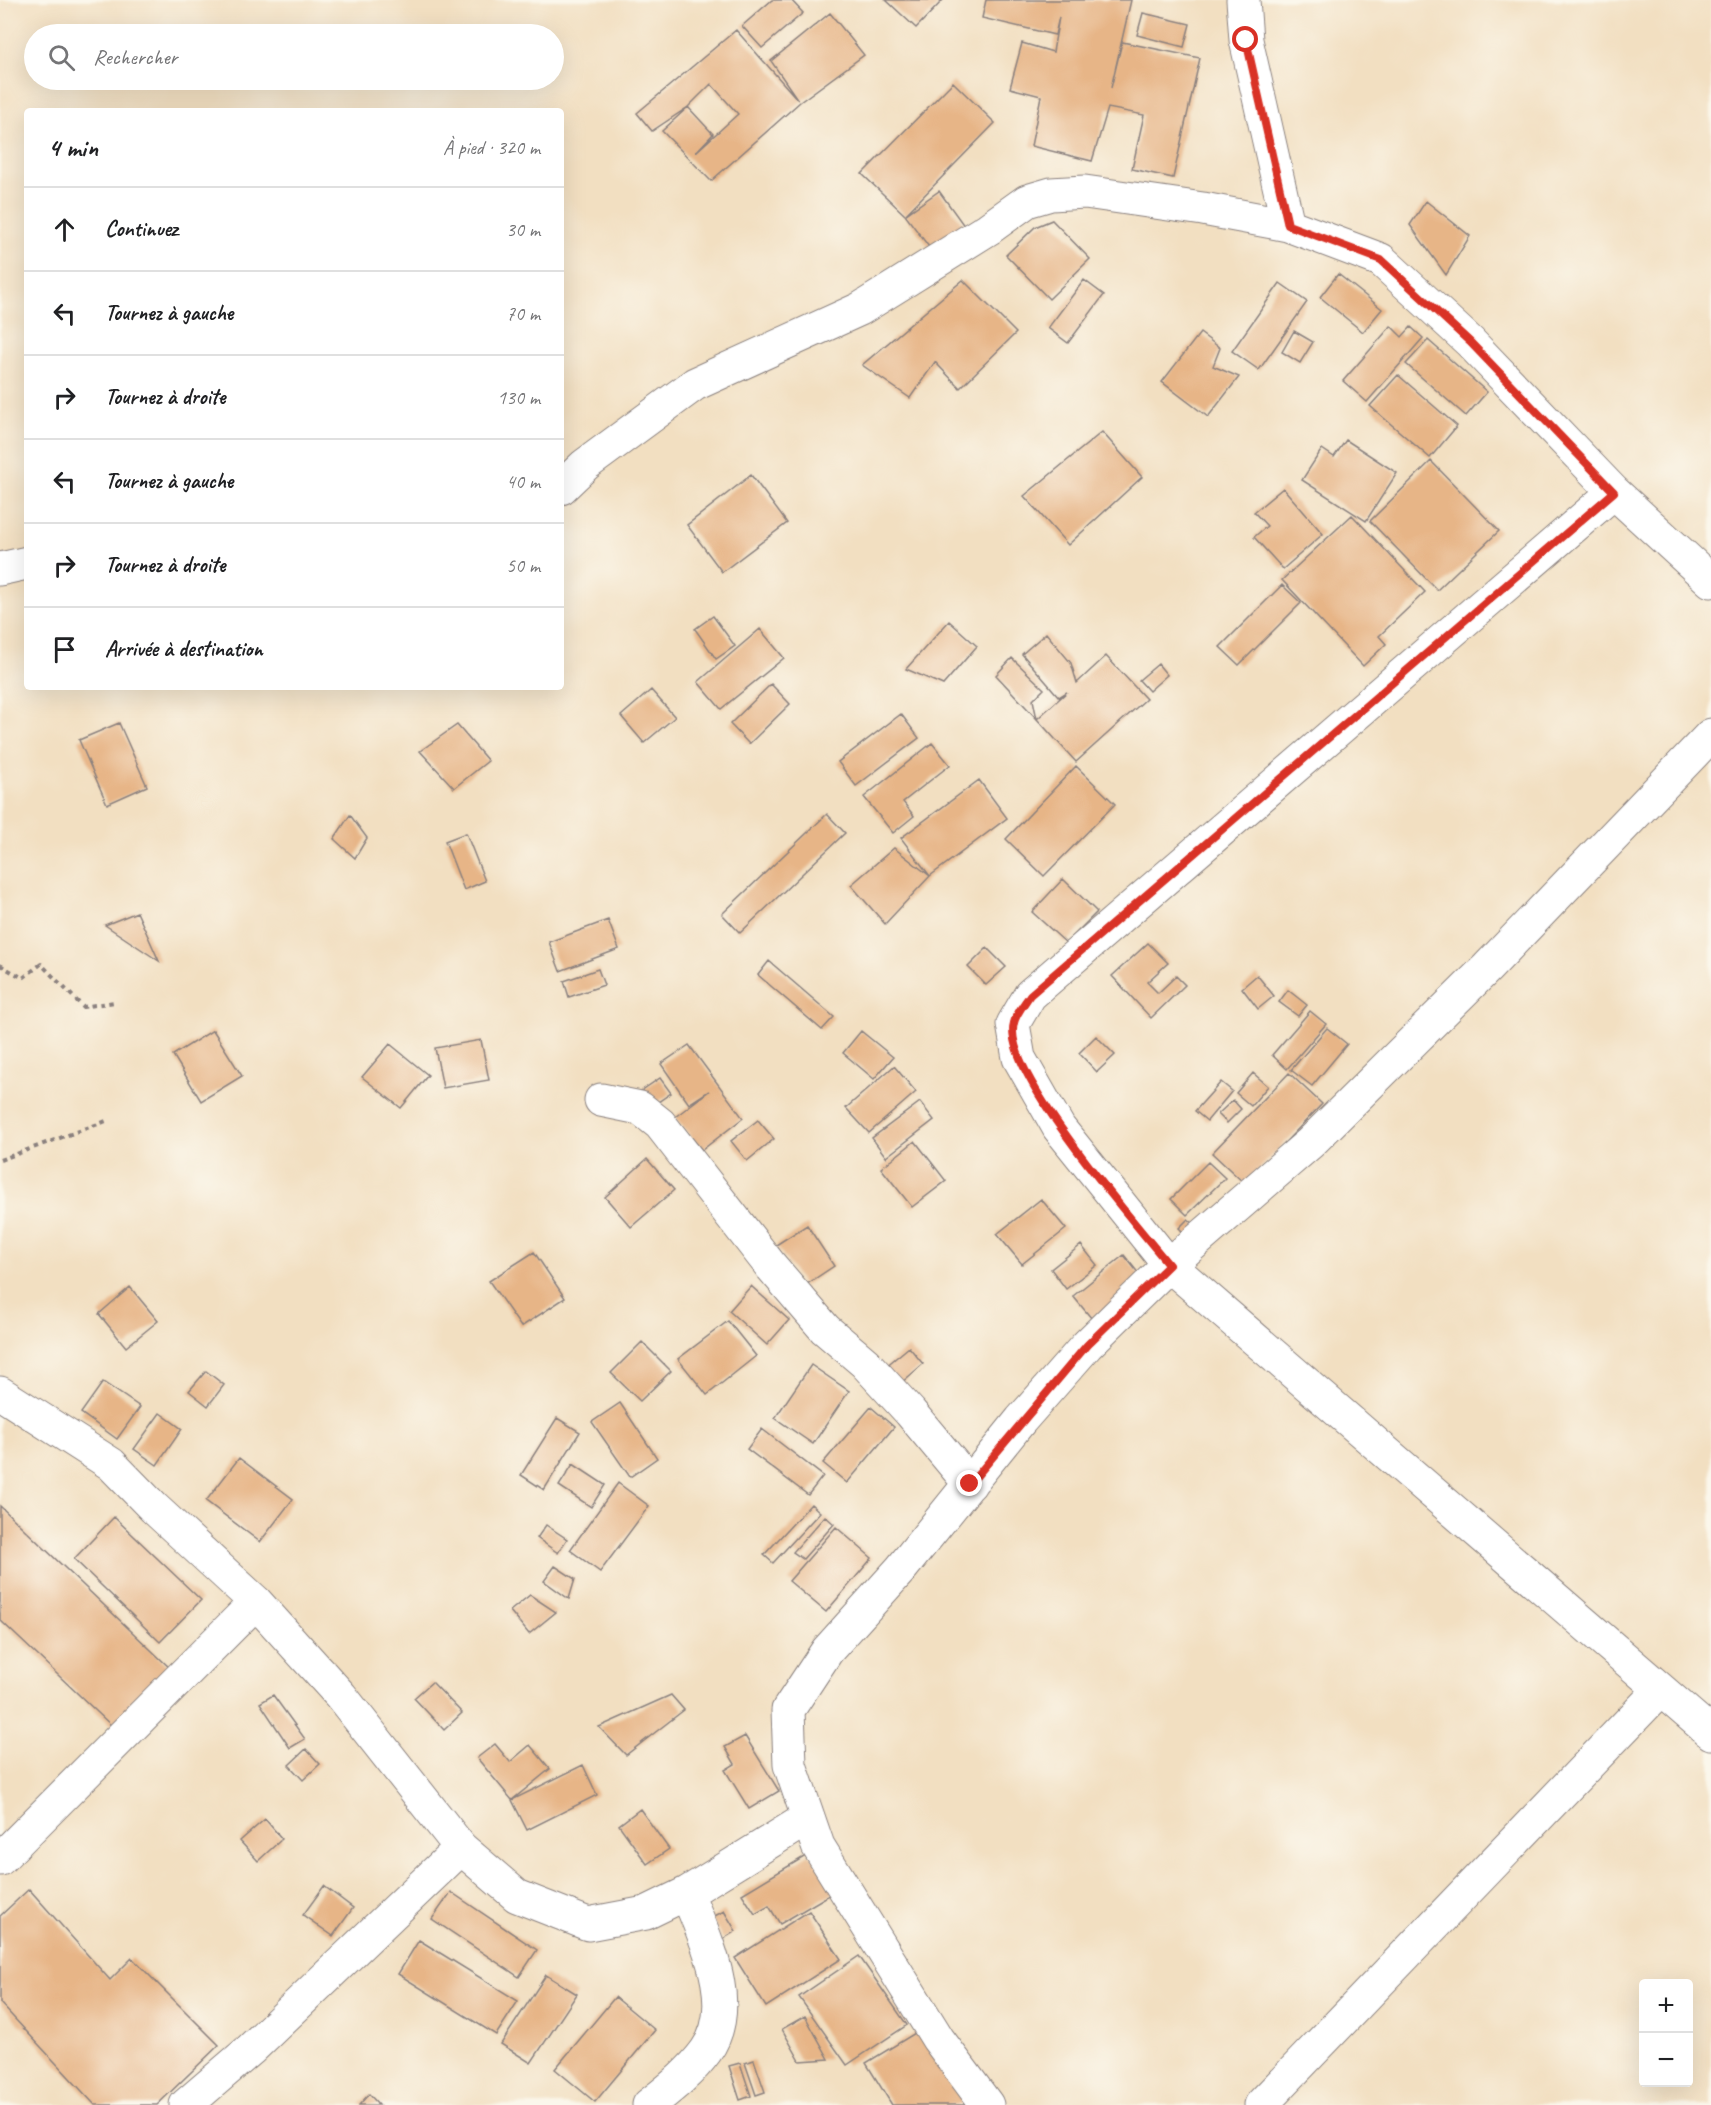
<!DOCTYPE html>
<html lang="fr">
<head>
<meta charset="utf-8">
<style>
	body { margin:0; font-family:Caveat,sans-serif; background:#f6f6f6; color:#202124 }
	.controls { position:absolute; right:18px; bottom:18px; display:grid; overflow:hidden; border-radius:6px; box-shadow:0 6px 24px #0002 }
	.controls button { width:54px; height:54px; display:grid; place-items:center; padding:0; border:0; border-bottom:2px solid #e0e0e0; background:#fff; color:#202124; font:30px sans-serif }
	.stop { position:absolute; width:18px; height:18px; margin:-14px; border:4px solid #d93025; border-radius:50%; background:#fff }
	.stop.end { background:#d93025; border-color:#fff; box-shadow:0 2px 6px #0008 }
	.list { margin:0; padding:0; list-style:none }
	h2 { display:flex; justify-content:space-between; align-items:center; height:78px; margin:0; padding:0 24px; font-size:26px }
	h2 small { font-size:20px; font-weight:400; color:#757577 }
	.list li { display:grid; grid-template-columns:39px 1fr auto; gap:18px; align-items:center; box-sizing:border-box; height:84px; padding:0 24px; border-top:2px solid #e0e0e0 }
	.list b { display:block; font-size:22px; white-space:nowrap }
	.list em { font-size:20px; font-style:normal; color:#757577 }
	.icon { flex:none; width:33px; height:33px; fill:none; stroke:currentColor; stroke-width:2; stroke-linecap:round; stroke-linejoin:round }
	.map { position:relative; flex:none; width:1711px; height:2105px; overflow:hidden }
	.search { position:absolute; background:#fff; box-shadow:0 6px 24px #0002; left:24px; top:24px; width:540px; height:66px; display:flex; align-items:center; gap:15px; box-sizing:border-box; padding:0 21px; border-radius:33px; color:#757577; font-size:22px }
	.panel { position:absolute; background:#fff; box-shadow:0 6px 24px #0002; left:24px; top:108px; width:540px; height:582px; border-radius:6px }
	.map>svg:first-child { display:block }
	.building { fill:#e7b587 }
	.lines { fill:none; stroke-linecap:round; stroke-linejoin:round }
	.minor-casing { stroke:#8a807e; stroke-width:35 }
	.path { stroke:#8a807e; stroke-width:4; stroke-dasharray:4.5 4.5; stroke-linecap:butt }
	.minor { stroke:#fff; stroke-width:33 }
	.route { stroke:#d93025; stroke-width:8 }
</style>
</head>
<body>
<div class="map">
<svg width="1711" height="2105" viewBox="0 0 1711 2105">
	<rect width="100%" height="100%" fill="#fbf7ec"/>
	<filter id="ink" filterUnits="userSpaceOnUse"><feTurbulence type="fractalNoise" baseFrequency=".0167" numOctaves="2"/><feDisplacementMap in="SourceGraphic" scale="12" xChannelSelector="R" yChannelSelector="G"/><feConvolveMatrix kernelMatrix="1 2 1 2 8 2 1 2 1" color-interpolation-filters="sRGB"/></filter>
	<filter id="wash" filterUnits="userSpaceOnUse"><feTurbulence type="fractalNoise" baseFrequency=".008" numOctaves="4" result="noise"/><feDisplacementMap in="SourceGraphic" scale="24" xChannelSelector="R" yChannelSelector="G"/><feGaussianBlur stdDeviation="1.35" result="paint"/><feColorMatrix in="noise" values="0 0 0 0 0 0 0 0 0 0 0 0 0 0 0 0 0 1.4 0 .05"/><feComposite in="paint" operator="in"/></filter>
	<g filter="url(#wash)">
		<rect width="100%" height="100%" fill="#f2dfc1"/>
		<g id="blocks">
			<path class="building" d="M772,0H791L803,13L762,48L742,26Z
				M886,0H943L916,28Z
				M986,0H1131L1111,88L1122,42L1200,58L1173,178L1132,169L1144,115L1108,108L1092,161L1031,146L1041,96L1010,88L1022,43L1053,52L1059,17L1055,35L982,18Z
				M830,13L864,55L800,102L711,181L662,131L688,107L713,134L696,152L738,114L711,84L688,107L652,131L637,113L736,30L798,100L771,61Z
				M1143,13L1190,24L1184,47L1137,35Z
				M953,82L995,123L905,215L862,174Z
				M939,191L965,227L932,251L905,215Z
				M1426,201L1470,236L1446,275L1410,225Z
				M1052,220L1090,259L1049,299L1006,255L1035,227Z
				M1338,274L1382,309L1363,332L1320,297Z
				M963,280L1016,333L960,388L935,362L910,398L862,365Z
				M1084,280L1104,295L1068,343L1048,328Z
				M1280,283L1307,302L1259,370L1232,351Z
				M1391,326L1402,337L1411,327L1423,338L1367,402L1343,381Z
				M1294,331L1313,342L1300,363L1282,352Z
				M1200,333L1220,348L1213,366L1239,377L1208,417L1162,382Z
				M1428,340L1487,392L1466,416L1406,364Z
				M1398,375L1457,426L1430,458L1370,406Z
				M1102,432L1142,477L1068,545L1024,496Z
				M1346,440L1397,473L1366,521L1302,480L1322,449L1334,457Z
				M1431,461L1499,531L1437,590L1370,521Z
				M751,475L787,523L722,572L687,525Z
				M1283,488L1323,534L1283,569L1254,537L1267,526L1254,512Z
				M1352,515L1425,592L1379,636L1386,644L1363,666L1282,580Z
				M1282,585L1301,603L1239,665L1220,647Z
				M713,616L735,646L716,659L695,629Z
				M949,621L977,646L943,685L906,669Z
				M760,629L784,658L721,709L698,682Z
				M1046,633L1071,663L1077,683L1106,656L1146,699L1076,762L1037,719L1067,692L1059,697L1022,654Z
				M1012,658L1044,689L1033,700L1037,719L996,675Z
				M1158,664L1167,675L1149,691L1139,680Z
				M771,684L790,704L749,744L730,724Z
				M651,690L675,717L644,743L621,716Z
				M901,714L919,738L856,786L838,762Z
				M119,723L147,786L107,804L79,740Z
				M457,725L488,761L454,788L420,751Z
				M932,743L950,765L903,802L914,816L893,833L864,797Z
				M1076,766L1115,804L1044,876L1006,839Z
				M979,780L1007,818L930,876L885,924L851,885L894,848L930,876L901,838Z
				M827,814L845,833L740,933L722,914Z
				M350,815L367,838L355,858L334,839Z
				M466,833L485,881L464,890L445,841Z
				M1063,879L1097,912L1066,943L1032,912Z
				M137,912L159,961L105,925Z
				M608,920L619,949L560,971L549,942Z
				M1148,943L1168,963L1147,982L1158,993L1176,976L1185,985L1151,1018L1112,976Z
				M987,948L1006,967L986,985L968,967Z
				M769,961L834,1017L822,1030L758,975Z
				M598,969L604,985L569,997L564,981Z
				M1257,975L1274,996L1258,1009L1242,988Z
				M1288,990L1307,1005L1298,1016L1279,1002Z
				M1310,1011L1326,1024L1287,1069L1272,1055Z
				M1327,1028L1347,1044L1312,1086L1291,1070Z
				M213,1030L242,1076L201,1101L173,1055Z
				M861,1031L893,1057L874,1079L843,1053Z
				M1096,1036L1115,1055L1097,1072L1079,1053Z
				M481,1040L489,1080L443,1088L435,1048Z
				M390,1044L428,1075L401,1108L362,1077Z
				M689,1045L743,1118L702,1150L675,1117L709,1091L689,1104L661,1064Z
				M894,1066L916,1092L869,1133L846,1108Z
				M1253,1073L1268,1086L1251,1106L1236,1093Z
				M1289,1073L1322,1104L1245,1184L1212,1153Z
				M660,1078L671,1093L655,1104L638,1093Z
				M1221,1082L1232,1091L1207,1121L1195,1111Z
				M1233,1100L1241,1109L1227,1123L1218,1114Z
				M920,1102L934,1120L886,1157L872,1138Z
				M758,1120L774,1139L747,1161L731,1141Z
				M915,1141L946,1181L912,1207L881,1168Z
				M647,1159L674,1190L631,1227L605,1197Z
				M1208,1162L1225,1178L1187,1215L1171,1199Z
				M1041,1199L1066,1229L1022,1264L997,1234Z
				M1188,1219L1199,1228L1189,1238L1179,1228Z
				M807,1225L834,1266L804,1286L776,1245Z
				M1081,1245L1097,1265L1066,1289L1051,1269Z
				M534,1252L565,1298L521,1327L489,1281Z
				M1124,1255L1147,1284L1097,1325L1073,1296Z
				M751,1286L789,1320L767,1345L729,1311Z
				M130,1287L158,1321L126,1347L99,1314Z
				M728,1321L756,1356L707,1395L678,1359Z
				M642,1342L671,1371L640,1401L611,1373Z
				M909,1347L923,1364L900,1384L885,1367Z
				M811,1365L849,1391L813,1444L775,1418Z
				M206,1371L224,1385L208,1406L189,1391Z
				M103,1382L140,1407L117,1439L81,1413Z
				M620,1403L657,1458L630,1477L592,1422Z
				M871,1407L894,1427L847,1483L823,1463Z
				M160,1413L182,1429L157,1465L134,1449Z
				M557,1418L580,1432L544,1490L521,1475Z
				M762,1429L823,1476L808,1495L747,1449Z
				M239,1458L293,1499L260,1542L206,1501Z
				M573,1464L605,1485L591,1507L559,1486Z
				M618,1483L649,1506L600,1572L570,1550Z
				M811,1504L820,1512L773,1563L764,1555Z
				M0,1506L172,1670L115,1729L0,1620Z
				M825,1516L834,1524L803,1559L793,1552Z
				M114,1517L201,1600L160,1642L74,1559Z
				M546,1525L567,1539L558,1553L537,1538Z
				M836,1527L872,1558L826,1612L789,1581Z
				M555,1566L575,1579L569,1599L544,1581Z
				M530,1595L556,1612L529,1634L510,1611Z
				M432,1682L462,1713L444,1730L414,1698Z
				M273,1695L305,1739L290,1748L260,1703Z
				M671,1695L684,1710L626,1755L599,1727Z
				M745,1736L779,1791L749,1809L725,1770L735,1764L725,1747Z
				M495,1744L510,1762L530,1745L550,1769L512,1800L477,1758Z
				M306,1749L320,1764L303,1780L289,1765Z
				M583,1765L597,1795L527,1830L512,1800Z
				M640,1809L669,1849L647,1864L619,1825Z
				M265,1819L282,1839L258,1861L240,1841Z
				M809,1854L841,1888L780,1924L769,1906L755,1914L742,1894Z
				M324,1886L353,1908L333,1936L303,1915Z
				M29,1889L110,1980L132,1958L219,2045L157,2105H95L0,2003V1916Z
				M451,1892L537,1950L519,1977L432,1919Z
				M724,1911L736,1931L723,1939L711,1918Z
				M809,1911L841,1959L766,2007L735,1958Z
				M419,1940L518,2001L496,2035L398,1974Z
				M859,1956L907,2025L847,2065L799,1997Z
				M546,1975L577,1994L531,2063L501,2044Z
				M615,1997L655,2030L595,2102L555,2069Z
				M805,2016L829,2059L800,2061L782,2029Z
				M920,2030L966,2105H892L866,2063Z
				M754,2060L765,2092L756,2095L745,2063Z
				M740,2063L751,2096L740,2100L729,2066Z
				M369,2094L379,2105H359Z"/>
		</g>
	</g>
	<g filter="url(#ink)">
		<use href="#blocks" fill-opacity="0" stroke="#8a807e" stroke-width="1.5"/>
		<g class="lines">
			<defs>
				<path id="minor" d="M1243,0L1246,40L1288,225
					M561,488L585,465L695,384L860,309L988,229L1027,201L1051,194L1085,192L1203,209L1288,225L1381,260L1470,342L1614,492L1711,581
					M1614,492L1030,995L1013,1024L1019,1058L1059,1128L1169,1265L1711,1733
					M0,569L27,563
					M601,1100L640,1108L660,1124L770,1265L825,1329L865,1363L910,1412L970,1484
					M0,1393L111,1464L154,1508L256,1602L341,1696L461,1848L517,1896L588,1924L646,1913L687,1893L808,1818
					M0,1859L256,1602
					M186,2105L250,2050L461,1848
					M649,2105C669,2089 690,2073 706,2051C739,2005 705,1939 687,1893
					M987,2105L938,2039L818,1846L790,1765L788,1710L827,1651L901,1569L1021,1420L1087,1345L1169,1265L1310,1143L1487,968L1711,735
					M1261,2105L1660,1690"/>
			</defs>
			<use href="#minor" class="minor-casing"/>
			<path class="path" d="M0,965L23,978L41,964L83,1007L114,1002
				M0,1160L109,1120"/>
			<use href="#minor" class="minor"/>
		</g>
	</g>
	<g class="lines" filter="url(#ink)">
		<path class="route" d="M970,1484L1087,1345L1169,1265C1137,1225 1000,1070 1014,1023C1016,1013 1025,1003 1030,995L1614,492L1470,342L1381,260L1288,225L1246,40"/>
	</g>
</svg>
<div class="controls">
<button>+</button>
<button>−</button>
</div>
<div class="stop" style="left:1246px;top:40px"></div>
<div class="stop end" style="left:970px;top:1484px"></div>
<div class="search"><svg class="icon" aria-label="search" viewBox="0 0 24 24"><circle cx="10" cy="10" r="6"/><path d="M15 15l6 6"/></svg>Rechercher</div>
<section class="panel">
<h2>4 min<small>À pied · 320 m</small></h2>
<ul class="list">
<li><svg class="icon" aria-label="ahead" viewBox="0 0 24 24"><path d="M12 20V5M6 11l6-6 6 6"/></svg><div><b>Continuez</b></div><em>30 m</em></li>
<li><svg class="icon" aria-label="left" viewBox="0 0 24 24"><path d="M17 20v-9H6M10 6l-5 5 5 5"/></svg><div><b>Tournez à gauche</b></div><em>70 m</em></li>
<li><svg class="icon" aria-label="right" viewBox="0 0 24 24"><path d="M7 20v-9h11M14 6l5 5-5 5"/></svg><div><b>Tournez à droite</b></div><em>130 m</em></li>
<li><svg class="icon" aria-label="left" viewBox="0 0 24 24"><path d="M17 20v-9H6M10 6l-5 5 5 5"/></svg><div><b>Tournez à gauche</b></div><em>40 m</em></li>
<li><svg class="icon" aria-label="right" viewBox="0 0 24 24"><path d="M7 20v-9h11M14 6l5 5-5 5"/></svg><div><b>Tournez à droite</b></div><em>50 m</em></li>
<li><svg class="icon" aria-label="arrive" viewBox="0 0 24 24"><path d="M6 21V4h12l-3 4 3 4H6"/></svg><div><b>Arrivée à destination</b></div></li>
</ul>
</section>
</div>
</body>
</html>
